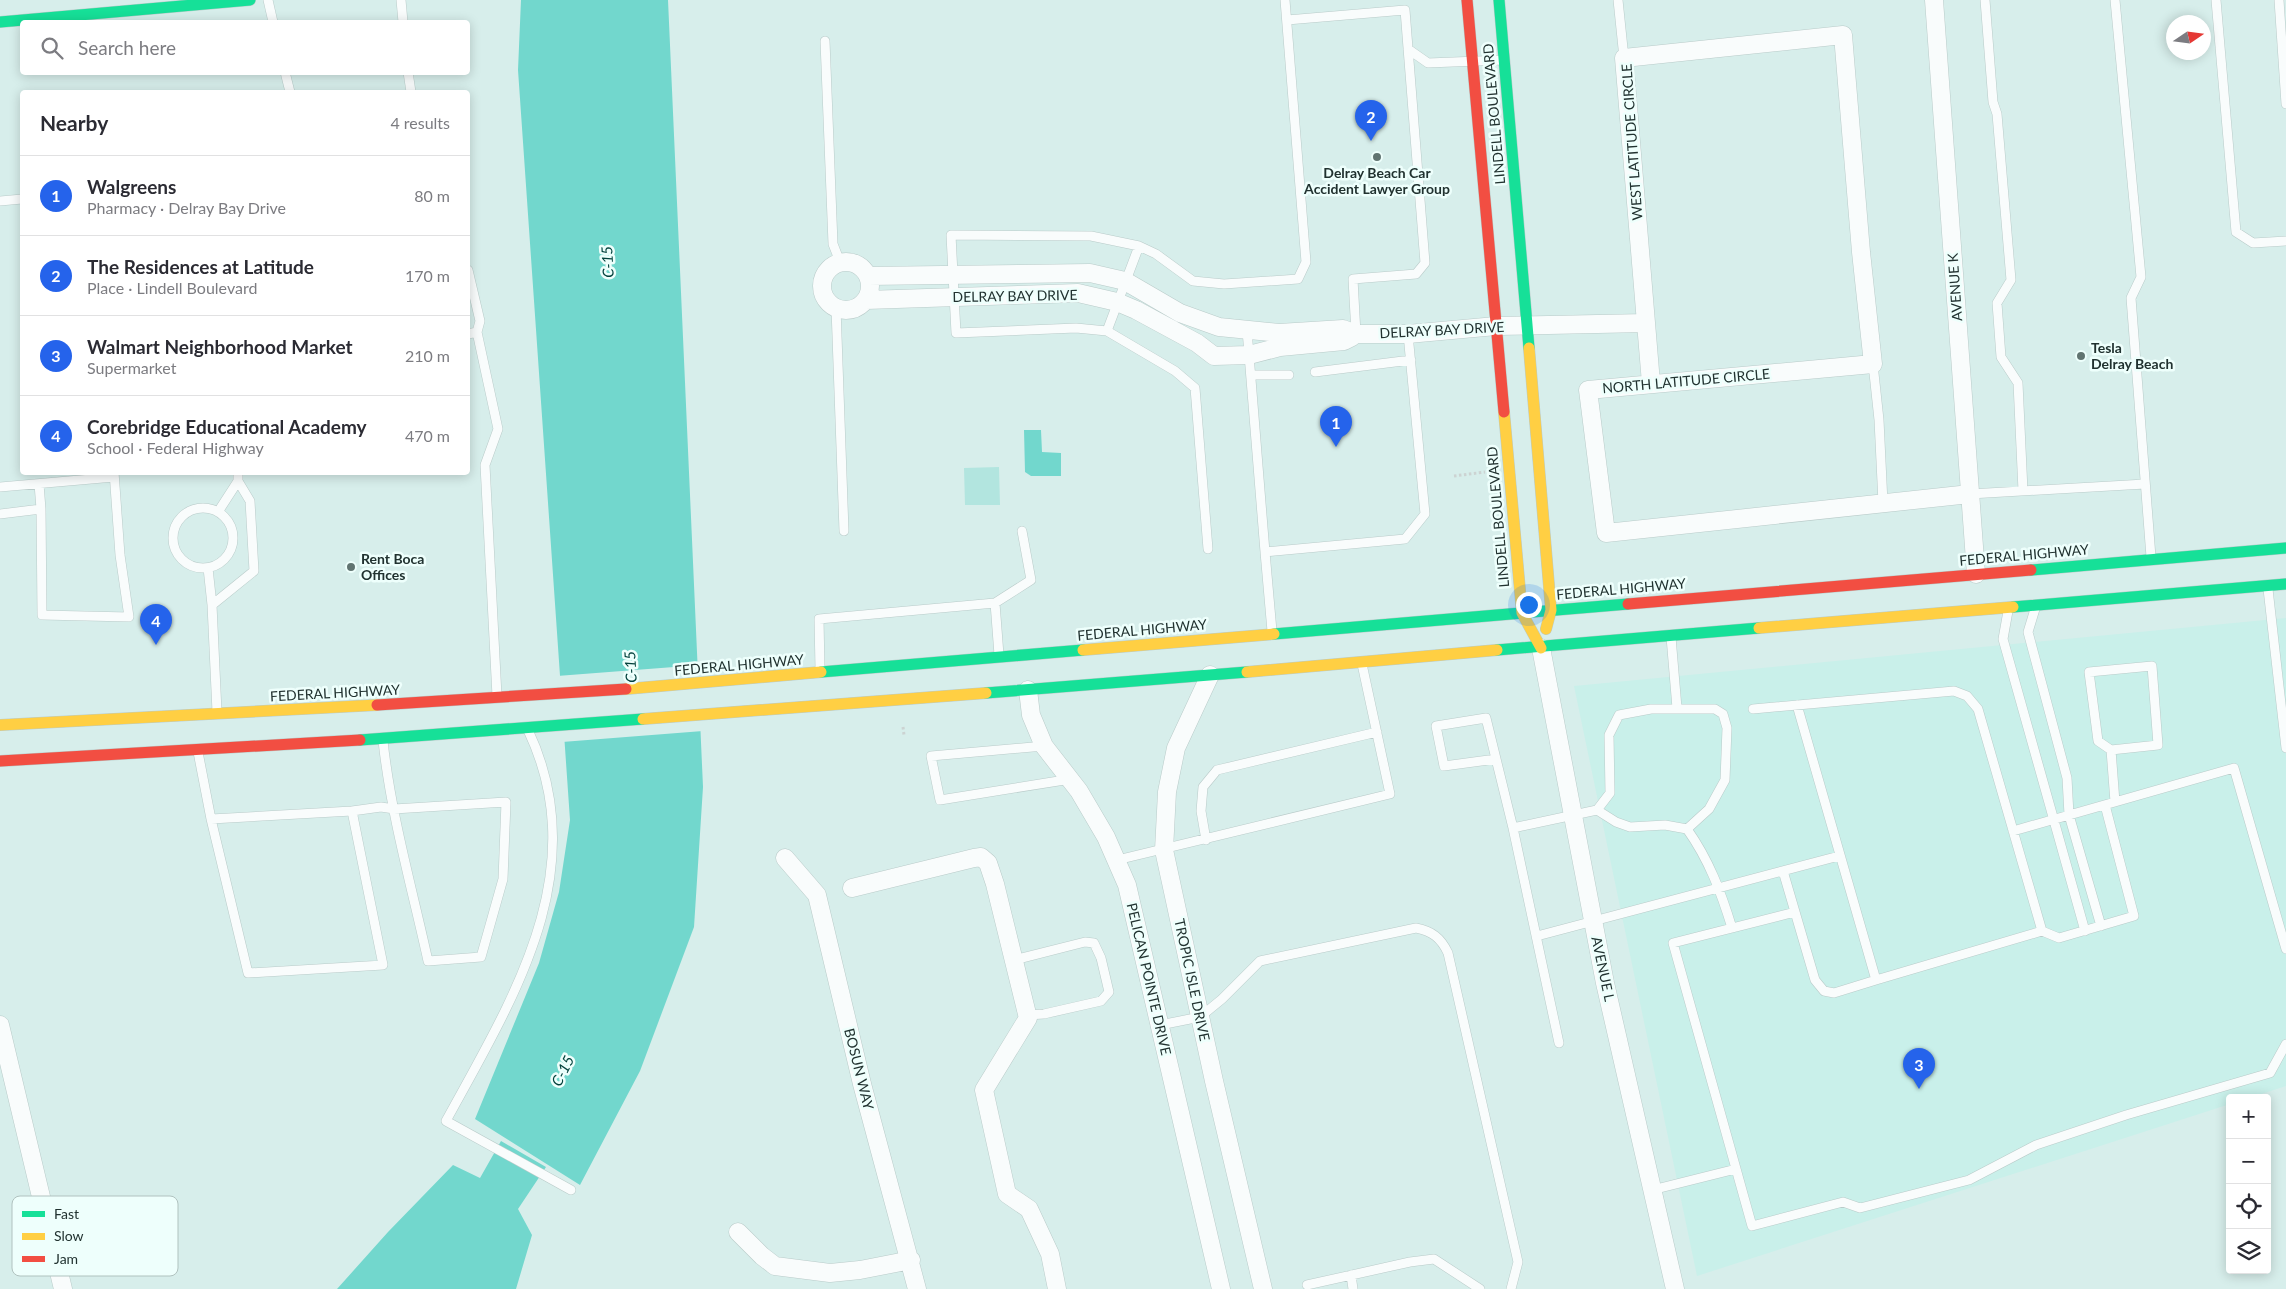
<!DOCTYPE html>
<html lang="en">
<head>
<meta charset="utf-8">
<style>
	body { margin:0; font-family:Lato,sans-serif; background:#f7f7f7; color:#2b2b33 }
	.controls { position:absolute; right:15px; bottom:15px; display:grid; overflow:hidden; border-radius:5px; box-shadow:0 2px 12px #0003 }
	.controls button { width:45px; height:45px; display:grid; place-items:center; padding:0; border:0; border-bottom:1px solid #e1e1e2; background:#fff; color:#2b2b33; font:25px sans-serif }
	.compass { position:absolute; left:2166px; top:15px; width:45px; height:45px; border-radius:50%; background:#fff; box-shadow:0 2px 12px #0003; rotate:77deg }
	.you { position:absolute; left:1528px; top:604px; width:18px; height:18px; margin:-12px; border:4px solid #fff; border-radius:50%; background:#1a73e8; box-shadow:0 0 0 8px #1a73e833 }
	.badge { display:grid; place-items:center; width:32px; height:32px; border-radius:50%; background:#2563eb; color:#fff; font-size:16px; font-weight:700 }
	.pin { position:absolute; translate:-50% -41px; filter:drop-shadow(0 1px 2px #0008) }
	.pin::after { content:''; position:absolute; top:26px; width:18px; height:15px; background:inherit; clip-path:polygon(0 0,100% 0,50% 100%) }
	.list { margin:0; padding:0; list-style:none }
	h2 { display:flex; justify-content:space-between; align-items:center; height:65px; margin:0; padding:0 20px; font-size:21px }
	h2 small { font-size:16px; font-weight:400; color:#7c7c81 }
	.list li { display:grid; grid-template-columns:32px 1fr auto; gap:15px; align-items:center; box-sizing:border-box; height:80px; padding:0 20px; border-top:1px solid #e1e1e2 }
	.list b { display:block; font-size:19px; white-space:nowrap }
	.list p { margin:0; font-size:16px; white-space:nowrap; color:#7c7c81 }
	.list em { font-size:16px; font-style:normal; color:#7c7c81 }
	.icon { flex:none; width:28px; height:28px; fill:none; stroke:currentColor; stroke-width:2; stroke-linecap:round; stroke-linejoin:round }
	.map { position:relative; flex:none; width:2286px; height:1289px; overflow:hidden }
	.search { position:absolute; background:#fff; box-shadow:0 2px 12px #0003; left:20px; top:20px; width:450px; height:55px; display:flex; align-items:center; gap:12px; box-sizing:border-box; padding:0 18px; border-radius:5px; color:#7c7c81; font-size:19px }
	.panel { position:absolute; background:#fff; box-shadow:0 2px 12px #0003; left:20px; top:90px; width:450px; height:385px; border-radius:5px }
	.map>svg:first-child { display:block }
	.built { fill:#c9f0ea }
	.green { fill:#b2e5df }
	.water { fill:#72d7cd }
	.pier { fill:#d7eeeb }
	.lines { fill:none; stroke-linecap:round; stroke-linejoin:round }
	.lane-casing { stroke:#b9cbc9; stroke-width:10 }
	.street-casing { stroke:#b9cbc9; stroke-width:19 }
	.fast-casing { stroke:#b9cbc9; stroke-width:12 }
	.slow-casing { stroke:#b9cbc9; stroke-width:12 }
	.jam-casing { stroke:#b9cbc9; stroke-width:12 }
	.path { stroke:#ccd3d2; stroke-width:3; stroke-dasharray:2.5 2.5; stroke-linecap:butt }
	.lane { stroke:#f9fcfc; stroke-width:9 }
	.street { stroke:#f9fcfc; stroke-width:18 }
	.fast { stroke:#16e098; stroke-width:11 }
	.slow { stroke:#ffcf43; stroke-width:11 }
	.jam { stroke:#f24e42; stroke-width:11 }
	.poi-dot { fill:#617471; stroke:#eefffc; stroke-width:2 }
	.labels { text-anchor:middle; stroke-width:5; stroke-linejoin:round; paint-order:stroke }
	.street-label { font-size:14px; fill:#213230; stroke:#eefffc }
	.poi-label { font-size:14px; font-weight:bold; fill:#213230; stroke:#eefffc; text-anchor:start }
	.water-label { font-size:15px; font-style:italic; fill:#02413c; stroke:#eefffc }
	.key { fill:#eefffc; stroke:#b0c2bf; stroke-width:1 }
	.key-label { font-size:14px; fill:#213230 }
</style>
</head>
<body>
<div class="map">
<svg width="2286" height="1289" viewBox="0 0 2286 1289">
	<rect width="100%" height="100%" fill="#d7eeeb"/>
	<path class="built" d="M2286,618V1086L2249,1098H2230V1104L1697,1276L1574,686Z"/>
	<path class="green" d="M999,467L1000,505H965L964,468Z"/>
	<path class="water" d="M521,0H668L703,787L694,927L640,1071L580,1185L475,1119L539,963L559,892L570,820L518,70Z
		M1024,430H1041L1042,452L1061,453V476H1031L1025,472Z
		M501,1141L546,1167L518,1209L532,1235L516,1289H337L388,1232L453,1165L480,1178Z"/>
	<path class="pier" d="M700,665L703,731L562,742L557,676Z"/>
	<g class="lines">
		<defs>
			<path id="lane" d="M268,0L273,22
				M401,0L403,22
				M1618,0L1624,58
				M1985,0L1993,102L1997,114L2011,280L1997,303L2001,357L2018,383L2023,491
				M2115,0L2141,277L2131,298L2151,557
				M2216,0L2236,232L2253,243L2286,241
				M2279,0L2286,104
				M1287,20L1405,10L1425,263L1416,274L1353,279L1356,334
				M825,41L833,244L840,262
				M1408,49L1428,63L1503,60
				M285,72L290,92
				M408,72L411,92
				M0,201L22,199
				M468,270L480,321L477,332L498,429L485,465L497,696
				M836,308L844,531
				M1247,330L1265,552
				M1107,331L1139,246
				M468,334L477,332
				M1873,364L1879,420L1883,503
				M1315,372L1411,360
				M1251,375H1289
				M39,484L41,509L42,615L129,617L120,555L114,472
				M0,487L114,477
				M1970,494L2145,484
				M173 538a30 30 0 1 1 60 0a30 30 0 1 1-60 0Z
				M218,512L238,481V472
				M0,514L41,509
				M1208,549L1195,388L1175,371L1107,331L1076,328L956,333L951,235L1091,236L1139,246L1156,254L1193,281L1224,284L1298,279L1306,262L1285,0
				M208,568L212,605L217,712
				M2268,589L2286,748
				M995,603L999,655
				M212,605L254,571L250,501L238,481
				M2035,609L2028,632L2067,778L2069,815L2101,926
				M2008,611L2003,639L2085,931
				M1272,631L1265,552L1405,539L1425,514L1408,334
				M1671,637L1677,708
				M2152,666L2158,745L2111,750L2098,741L2089,672Z
				M820,669L819,619L995,603L1031,580L1022,531
				M1753,709L1954,691L1967,696L1978,709L2042,931L1876,980L1797,705
				M528,730C595,871 512,1000 446,1121L571,1190
				M1044,746L931,756L940,800L1071,779
				M2111,750L2115,802
				M198,752L211,819L248,973L383,965L352,811
				M1496,759L1444,766L1436,726L1486,718L1513,828L1559,1043
				M1597,810L1610,793L1609,735L1619,715L1651,709H1715L1723,714L1727,728L1725,780L1709,809L1687,829
				M211,819L352,811L381,807L394,809L506,802L503,879L481,957L428,961C412,888 391,815 383,741
				M1513,828L1597,810L1616,822L1630,827L1665,825L1687,829C1709,860 1721,892 1732,928
				M2013,831L2234,768L2286,949
				M1206,840L1201,811L1203,787L1217,770L1377,732
				M1117,860L1390,794L1362,664
				M1783,871L1815,980L1824,991L1834,993L1876,980
				M1795,912L1673,943L1752,1226L1843,1202L1860,1208L1969,1180L2036,1145L2126,1115L2270,1073L2286,1044
				M2042,931L2059,938L2134,916L2105,805
				M1537,936L1839,856
				M1014,960L1085,942L1094,943L1101,958L1109,992L1101,1001L1044,1014L1027,1015
				M1160,1025L1200,1017L1222,999L1260,961L1416,928C1432,931 1441,938 1448,953L1518,1262L1511,1289
				M1652,1190L1736,1169
				M1351,1275L1353,1289
				M1307,1285L1410,1262L1434,1259L1480,1289"/>
			<path id="street" d="M1934,0L1976,574
				M822 286a24 24 0 1 1 48 0a24 24 0 1 1-48 0Z
				M868,276L1090,273L1125,281L1180,313L1219,327L1279,333L1343,329L1356,334H1408L1496,326L1646,323
				M866,300L1078,293L1117,302L1136,310L1197,343L1214,356L1249,355L1280,347L1344,341L1352,337
				M1651,383L1624,58L1843,35L1861,252L1873,364L1588,390L1606,533L1970,494
				M1541,648L1605,983L1675,1289
				M1210,675L1176,748L1167,792L1164,850L1214,1081L1263,1289
				M1028,690L1031,715L1044,746L1079,791L1106,837L1127,885L1221,1289
				M785,858L817,895L862,1084L917,1289
				M852,888L974,858L981,857L988,863L995,884L1028,1018L984,1090L1007,1194L1029,1209L1050,1254L1057,1289
				M0,1025L63,1289
				M738,1232L762,1256L775,1266L830,1273L860,1270L911,1260"/>
			<path id="fast" d="M1499,0L1529,348
				M0,22L250,0
				M2031,570L2286,548
				M2013,607L2286,584
				M1274,634L1628,604
				M1497,650L1759,628
				M821,672L1083,650
				M986,693L1247,672
				M360,740L643,719"/>
			<path id="slow" d="M1529,348L1551,610L1546,629
				M1504,412L1522,613L1541,648
				M1759,628L2013,607
				M1083,650L1274,634
				M1247,672L1497,650
				M626,689L821,672
				M643,719L986,693
				M0,725L377,705"/>
			<path id="jam" d="M1467,0L1504,412
				M1628,604L2031,570
				M377,705L626,689
				M0,761L360,740"/>
		</defs>
		<use href="#lane" class="lane-casing"/>
		<use href="#street" class="street-casing"/>
		<use href="#fast" class="fast-casing"/>
		<use href="#slow" class="slow-casing"/>
		<use href="#jam" class="jam-casing"/>
		<path class="path" d="M1454,476L1485,472
			M903,727L904,735"/>
		<use href="#lane" class="lane"/>
		<use href="#street" class="street"/>
		<use href="#fast" class="fast"/>
		<use href="#slow" class="slow"/>
		<use href="#jam" class="jam"/>
	</g>
	<g class="poi-dot">
		<circle cx="1377" cy="157" r="5"/>
		<circle cx="2081" cy="356" r="5"/>
		<circle cx="351" cy="567" r="5"/>
	</g>
	<g class="labels">
		<g class="street-label">
			<text transform="translate(1494 114) rotate(-95)" y="5">LINDELL BOULEVARD</text>
			<text transform="translate(1632 142) rotate(-94)" y="5">WEST LATITUDE CIRCLE</text>
			<text transform="translate(1955 287) rotate(-94)" y="5">AVENUE K</text>
			<text transform="translate(1015 296) rotate(-1)" y="5">DELRAY BAY DRIVE</text>
			<text transform="translate(1442 330) rotate(-3)" y="5">DELRAY BAY DRIVE</text>
			<text transform="translate(1686 381) rotate(-5)" y="5">NORTH LATITUDE CIRCLE</text>
			<text transform="translate(1498 517) rotate(-95)" y="5">LINDELL BOULEVARD</text>
			<text transform="translate(2024 555) rotate(-5)" y="5">FEDERAL HIGHWAY</text>
			<text transform="translate(1621 589) rotate(-5)" y="5">FEDERAL HIGHWAY</text>
			<text transform="translate(1142 630) rotate(-5)" y="5">FEDERAL HIGHWAY</text>
			<text transform="translate(739 665) rotate(-5)" y="5">FEDERAL HIGHWAY</text>
			<text transform="translate(335 693) rotate(-3)" y="5">FEDERAL HIGHWAY</text>
			<text transform="translate(1603 969) rotate(78)" y="5">AVENUE L</text>
			<text transform="translate(1149 979) rotate(77)" y="5">PELICAN POINTE DRIVE</text>
			<text transform="translate(1192 980) rotate(78)" y="5">TROPIC ISLE DRIVE</text>
			<text transform="translate(859 1069) rotate(76)" y="5">BOSUN WAY</text>
		</g>
		<g class="poi-label">
			<text x="1377" y="178" text-anchor="middle">Delray Beach Car<tspan x="1377" dy="16">Accident Lawyer Group</tspan></text>
			<text x="2091" y="353">Tesla<tspan x="2091" dy="16">Delray Beach</tspan></text>
			<text x="361" y="564">Rent Boca<tspan x="361" dy="16">Offices</tspan></text>
		</g>
		<g class="water-label">
			<text transform="translate(608 262) rotate(-93)" y="5">C-15</text>
			<text transform="translate(631 667) rotate(-93)" y="5">C-15</text>
			<text transform="translate(563 1071) rotate(-63)" y="5">C-15</text>
		</g>
	</g>
	<rect x="12" y="1196" width="166" height="80" rx="8" class="key"/>
	<rect x="22" y="1211" width="23" height="6" fill="#16e098"/>
	<rect x="22" y="1233" width="23" height="7" fill="#ffcf43"/>
	<rect x="22" y="1256" width="23" height="6" fill="#f24e42"/>
	<g class="key-label">
		<text x="54" y="1219">Fast</text>
		<text x="54" y="1241">Slow</text>
		<text x="54" y="1264">Jam</text>
	</g>
</svg>
<div class="controls">
<button>+</button>
<button>−</button>
<button><svg class="icon" aria-label="locate" viewBox="0 0 24 24"><circle cx="12" cy="12" r="6"/><path d="M12 2v4M12 18v4M2 12h4M18 12h4"/></svg></button>
<button><svg class="icon" aria-label="layers" viewBox="0 0 24 24"><path d="M12 4l9 5-9 5-9-5zM3 14l9 5 9-5"/></svg></button>
</div>
<svg class="compass" viewBox="-18 -18 36 36"><path d="M0-13l5 13h-10z" fill="#e53935"/><path d="M0 13l5-13h-10z" fill="#7c7c81"/></svg>
<div class="you"></div>
<div class="pin badge" style="left:1336px;top:447px">1</div>
<div class="pin badge" style="left:1371px;top:141px">2</div>
<div class="pin badge" style="left:1919px;top:1089px">3</div>
<div class="pin badge" style="left:156px;top:645px">4</div>
<div class="search"><svg class="icon" aria-label="search" viewBox="0 0 24 24"><circle cx="10" cy="10" r="6"/><path d="M15 15l6 6"/></svg>Search here</div>
<section class="panel">
<h2>Nearby<small>4 results</small></h2>
<ul class="list">
<li><span class="badge">1</span><div><b>Walgreens</b><p>Pharmacy · Delray Bay Drive</p></div><em>80 m</em></li>
<li><span class="badge">2</span><div><b>The Residences at Latitude</b><p>Place · Lindell Boulevard</p></div><em>170 m</em></li>
<li><span class="badge">3</span><div><b>Walmart Neighborhood Market</b><p>Supermarket</p></div><em>210 m</em></li>
<li><span class="badge">4</span><div><b>Corebridge Educational Academy</b><p>School · Federal Highway</p></div><em>470 m</em></li>
</ul>
</section>
</div>
</body>
</html>
